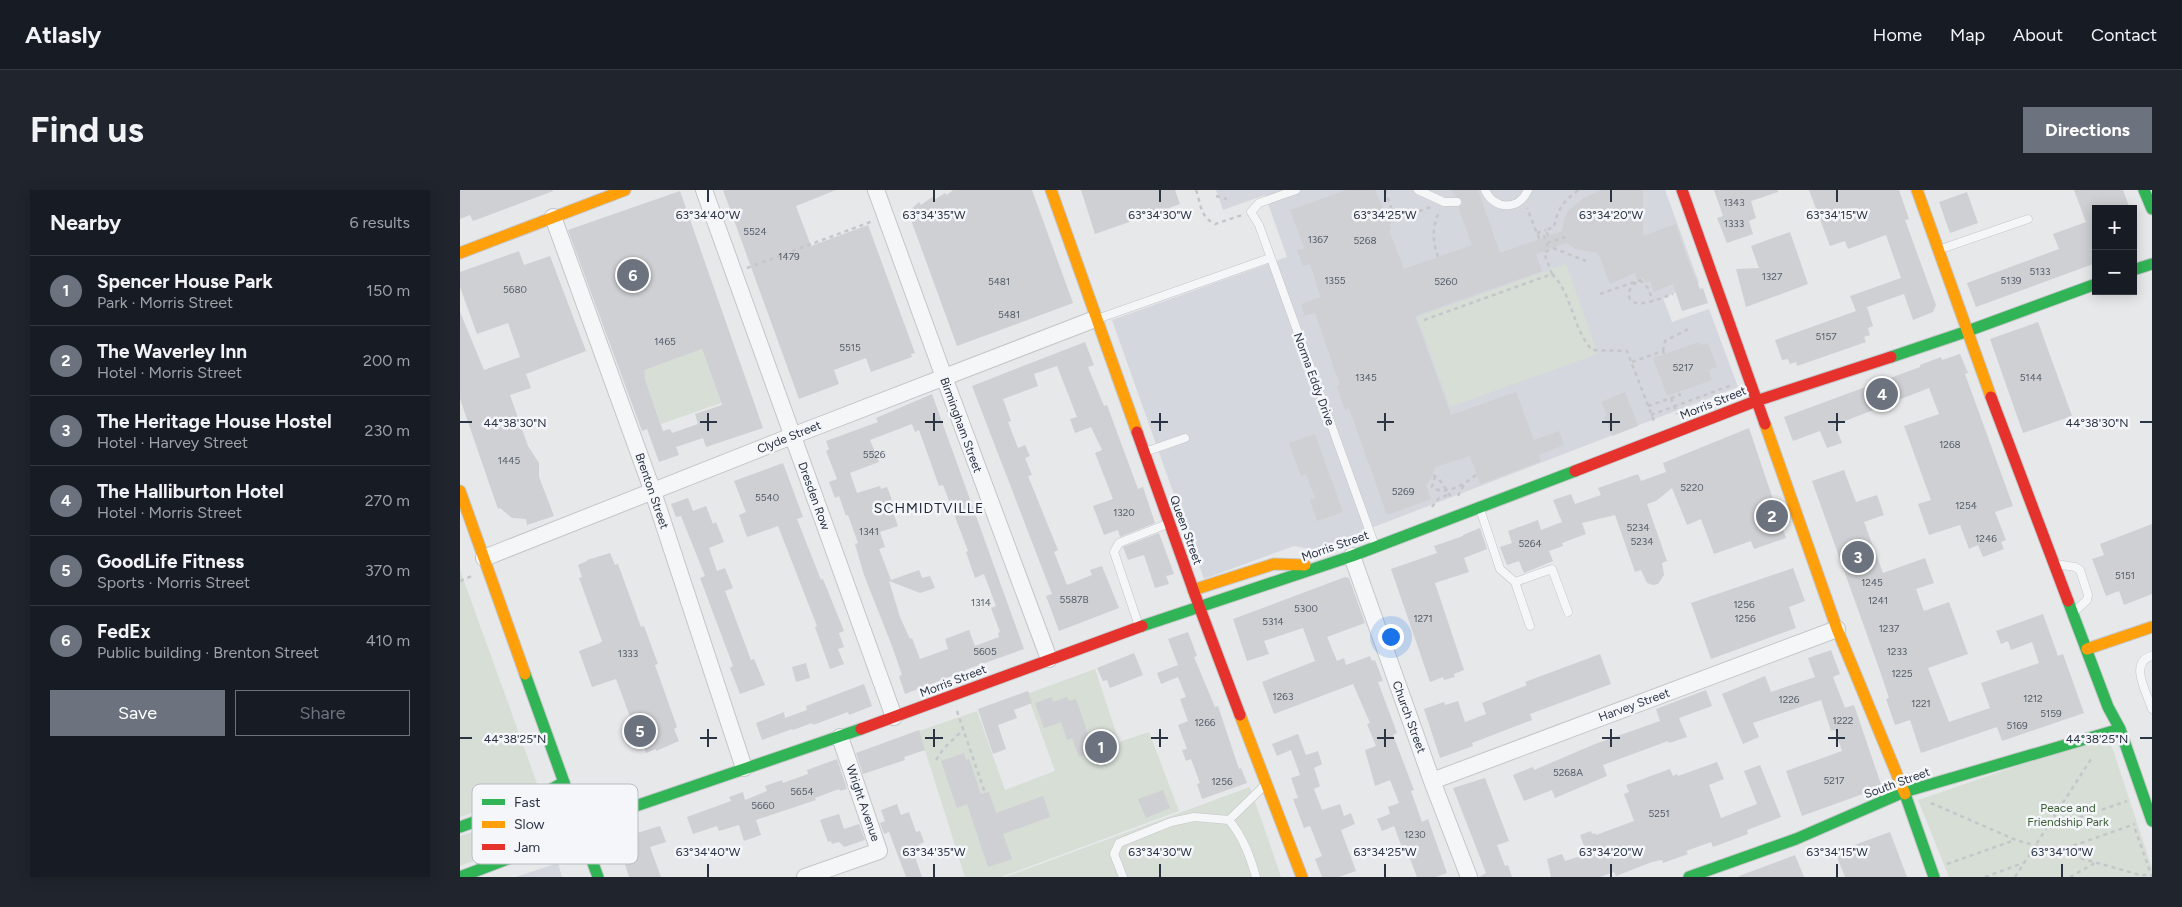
<!DOCTYPE html>
<html lang="en">
<head>
<meta charset="utf-8">
<style>
	body { margin:0; font-family:Figtree,sans-serif; background:#20242c; color:#f1f3f6 }
	.controls { position:absolute; right:15px; top:15px; display:grid; overflow:hidden; border-radius:0px; box-shadow:0 2px 12px #0003 }
	.controls button { width:45px; height:45px; display:grid; place-items:center; padding:0; border:0; border-bottom:1px solid #363941; background:#171b24; color:#f1f3f6; font:25px sans-serif }
	.you { position:absolute; left:930px; top:446px; width:18px; height:18px; margin:-12px; border:4px solid #fff; border-radius:50%; background:#1a73e8; box-shadow:0 0 0 8px #1a73e833 }
	.badge { display:grid; place-items:center; width:32px; height:32px; border-radius:50%; background:#6c737f; color:#fff; font-size:16px; font-weight:700 }
	.pin { position:absolute; translate:-50% -50%; border:2px solid #fff; box-shadow:0 1px 5px #0006 }
	.list { margin:0; padding:0; list-style:none }
	h2 { display:flex; justify-content:space-between; align-items:center; height:65px; margin:0; padding:0 20px; font-size:21px }
	h2 small { font-size:16px; font-weight:400; color:#9ea1a6 }
	.list li { display:grid; grid-template-columns:32px 1fr auto; gap:15px; align-items:center; box-sizing:border-box; height:70px; padding:0 20px; border-top:1px solid #363941 }
	.list b { display:block; font-size:19px; white-space:nowrap }
	.list p { margin:0; font-size:16px; white-space:nowrap; color:#9ea1a6 }
	.list em { font-size:16px; font-style:normal; color:#9ea1a6 }
	.actions { display:flex; gap:10px; padding:15px 20px }
	.actions a { flex:1; padding:11px 0; border:1px solid #6c737f; border-radius:0px; text-align:center; font-size:18px; color:#6c737f }
	.actions .main { background:#6c737f; color:#fff }
	.map { position:relative; flex:none; width:1692px; height:687px; overflow:hidden; border-radius:0px }
	header { display:flex; align-items:center; gap:30px; box-sizing:border-box; height:70px; padding:0 25px; background:#171b24; border-bottom:1px solid #363941 }
	header strong { font-size:24px }
	nav { display:flex; gap:28px; margin-inline-start:auto; font-size:18px }
	.intro { display:flex; align-items:center; justify-content:space-between; box-sizing:border-box; height:120px; padding:0 30px }
	h1 { margin:0; font-size:35px }
	.button { padding:12px 22px; border-radius:0px; background:#6c737f; color:#fff; font-size:18px; font-weight:700 }
	main { display:flex; gap:30px; padding:0 30px }
	aside { flex:1; background:#171b24; border-radius:0px; box-shadow:0 2px 12px #0003 }
	.map>svg:first-child { display:block }
	.built { fill:#d4d7dd }
	.green { fill:#d6ded6 }
	.building { fill:#ced0d3; fill-rule:evenodd }
	.lines { fill:none; stroke-linecap:round; stroke-linejoin:round }
	.lane-casing { stroke:#c4c6c8; stroke-width:9 }
	.street-casing { stroke:#c4c6c8; stroke-width:18 }
	.fast-casing { stroke:#c4c6c8; stroke-width:13 }
	.slow-casing { stroke:#c4c6c8; stroke-width:13 }
	.jam-casing { stroke:#c4c6c8; stroke-width:13 }
	.path { stroke:#c5c6ca; stroke-width:2.5; stroke-dasharray:4 4; stroke-linecap:butt }
	.lane { stroke:#f5f6f7; stroke-width:8 }
	.street { stroke:#f5f6f7; stroke-width:16 }
	.fast { stroke:#30b455; stroke-width:11 }
	.slow { stroke:#ff9f0a; stroke-width:11 }
	.jam { stroke:#e5322d; stroke-width:11 }
	.ticks { fill:none; stroke:#2b3445; stroke-width:2 }
	.labels { text-anchor:middle; stroke-width:5; stroke-linejoin:round; paint-order:stroke }
	.number-label { font-size:10px; fill:#545c69 }
	.street-label { font-size:12px; fill:#2b3445; stroke:#f4f6f9 }
	.park-label { font-size:12px; fill:#3f6138; stroke:#f4f6f9 }
	.neighbourhood-label { font-size:14px; letter-spacing:1px; fill:#1d2536; stroke:#f4f6f9 }
	.key { fill:#f4f6f9; stroke:#b8bcc3; stroke-width:1 }
	.key-label { font-size:14px; fill:#2b3445 }
	.ticks-label { font-size:12px; text-anchor:middle; fill:#2b3445; stroke:#f4f6f9; stroke-width:5; stroke-linejoin:round; paint-order:stroke }
</style>
</head>
<body>
<header>
<strong>Atlasly</strong>
<nav><a>Home</a><a>Map</a><a>About</a><a>Contact</a></nav>
</header>
<div class="intro"><h1>Find us</h1><a class="button">Directions</a></div>
<main>
<aside>
<h2>Nearby<small>6 results</small></h2>
<ul class="list">
<li><span class="badge">1</span><div><b>Spencer House Park</b><p>Park · Morris Street</p></div><em>150 m</em></li>
<li><span class="badge">2</span><div><b>The Waverley Inn</b><p>Hotel · Morris Street</p></div><em>200 m</em></li>
<li><span class="badge">3</span><div><b>The Heritage House Hostel</b><p>Hotel · Harvey Street</p></div><em>230 m</em></li>
<li><span class="badge">4</span><div><b>The Halliburton Hotel</b><p>Hotel · Morris Street</p></div><em>270 m</em></li>
<li><span class="badge">5</span><div><b>GoodLife Fitness</b><p>Sports · Morris Street</p></div><em>370 m</em></li>
<li><span class="badge">6</span><div><b>FedEx</b><p>Public building · Brenton Street</p></div><em>410 m</em></li>
</ul>
<div class="actions"><a class="main">Save</a><a>Share</a></div>
</aside>
<div class="map">
<svg width="1692" height="687" viewBox="0 0 1692 687">
	<rect width="100%" height="100%" fill="#e6e8ea"/>
	<path class="built" d="M756,0H1205L1239,93L1203,108L1212,132L1249,119L1278,197L854,360L834,356L744,389L652,130L827,67L805,5L763,20Z
		M98,673L102,687H56Z"/>
	<path class="green" d="M1106,74L1138,164L990,217L957,127Z
		M242,159L261,213L201,234L182,180Z
		M0,380L79,599L0,627Z
		M635,479L659,552L689,542L719,621L541,687H505L459,541L517,521L545,600L595,581L567,504Z
		M1648,545L1692,678V687H1489L1458,610Z
		M790,597L821,687H545Z
		M44,633L91,641L0,676V646Z"/>
	<path class="building" d="M0,0H93V1L13,31L10,25L0,29Z
		M263,0H376L336,16L351,56L408,35L455,163L451,164L452,167L411,182L406,168L374,180L379,194L339,209Z
		M493,0H572L613,113L497,156L448,22L459,12L461,15L472,7L474,10L485,3L487,5Z
		M621,0H715L720,14L635,44Z
		M886,0H915L929,32L931,39L929,40L944,79L1012,55L998,17L1002,14V10L995,6L992,0H1018L1040,63L1102,41L1104,30L1108,21L1125,7L1142,0H1183V46L1216,34L1226,65L1240,99L1243,98L1248,113L1222,121L1213,94L1194,102L1190,91L1185,93L1183,87L1177,89L1175,83L1150,94L1138,63L1115,59L1107,53L1076,64L1082,81L955,126L991,225L1056,202L1074,250L1099,241L1104,255L1079,265L1081,271L1020,294L1010,266L975,277L971,289L966,295L971,309L927,325L889,218L885,220L877,196L880,195L855,123L845,126L841,114L861,107L850,74L843,76L837,60L844,58L830,20Z
		M1254,0H1318V2L1291,11L1296,28L1289,31L1293,44L1267,53L1257,28L1263,26Z
		M1349,0H1439L1449,29L1445,30L1476,115L1473,122L1453,130L1444,104L1407,117L1413,136L1408,138L1410,145L1404,147L1406,152L1337,176L1336,172L1330,174L1328,169L1322,170L1315,150L1396,121L1390,106L1441,88L1426,45L1388,59L1385,51L1370,56Z
		M1614,0H1663L1670,19H1636V73L1516,117L1507,93L1599,59L1593,44L1626,32Z
		M220,1L303,238L246,257L243,248L216,257L219,265L199,272L187,239L182,241L108,40ZM242,159L262,215L235,224L238,234L212,243L210,239L203,241L185,189L184,180Z
		M1507,2L1518,33L1490,43L1479,12Z
		M1330,42L1348,94L1286,117L1276,79L1299,78L1291,56Z
		M59,61L64,75L90,66L126,161L66,184L71,198L50,205L68,256L79,273V287L94,326L67,335L66,329L52,328L40,318L38,319L0,209V122L24,180L60,167L48,133L17,144L0,97V82Z
		M1578,132L1612,226L1563,243L1530,149Z
		M625,152L634,175L628,177L644,216L647,215L678,299L683,297L695,333L660,347L658,340L644,345L633,316L653,309L635,263L642,260L631,237L615,243L610,229L617,227L597,176L574,184L578,196L543,209L551,231L548,232L558,258L565,255L570,266L565,268L572,285L568,286L598,360L594,362L607,395L632,385L630,380L642,376L659,418L599,441L586,406L592,404L512,196Z
		M1239,152L1240,155L1248,153L1257,177L1249,180L1252,190L1207,206L1193,168Z
		M1500,164L1508,183L1505,184L1553,316L1535,322L1546,350L1541,352L1544,359L1523,367L1518,355L1509,359L1500,335L1469,345L1458,314L1471,310L1444,236L1479,224L1469,198L1375,235L1382,253L1367,258L1360,241L1333,251L1324,227L1460,177V175L1481,167L1482,170Z
		M1165,202L1178,236L1152,246L1144,226L1147,225L1141,212Z
		M472,204L564,459L505,480V481L445,504L439,486L442,485L432,456L404,385L395,354L398,353L388,325L386,326L379,306L375,308L369,292L377,289L366,261L369,259L366,251L418,232L416,228ZM452,234L455,242L459,240L479,296L483,295L508,361L506,362L515,388L524,384L536,416L531,418L540,442L538,443L539,447L515,456L509,440L485,449L488,459L460,469L452,448L450,449L440,427L429,391L460,403L475,398L470,386L462,388L459,380L431,390L419,359L425,357L420,342L438,336L429,311L432,310L427,297L421,299L420,296L397,303L390,283L419,272L410,250Z
		M1289,238L1326,348L1294,359L1291,351L1254,364L1241,329L1227,335L1212,298L1196,311L1187,314L1207,371L1202,373L1204,385L1198,394L1193,395L1187,393L1181,380L1175,382L1155,325L1122,333L1126,344L1102,353L1103,356L1089,361L1093,371L1064,383L1059,371L1047,375L1040,357L1052,353L1048,341L1078,330L1081,340L1102,332L1093,310L1111,304L1115,314L1141,305L1138,298L1178,284L1181,291L1206,282L1203,273Z
		M855,244L883,322L857,331L850,310L855,308L846,284L841,286L829,253Z
		M323,273L343,327L337,329L361,390L363,389L384,441L379,443L384,457L378,459L384,474L370,479L355,437L357,436L318,336L287,347L279,325L286,322L274,291Z
		M1384,280L1396,312L1417,305L1424,325L1404,332L1423,383L1465,368L1474,393L1456,399L1464,421L1489,412L1508,464L1468,478L1489,532L1530,518L1521,493L1579,473L1572,452L1551,460L1548,451L1541,454L1536,441L1583,424L1598,466L1603,464L1624,523L1542,551L1537,537L1461,563L1450,530L1435,535L1426,509L1429,508L1420,481L1352,291Z
		M228,308L233,321L246,316L253,334L256,332L264,352L249,358L257,381L265,378L273,398L265,401L291,470L294,469L305,495L280,504L270,478L273,476L240,388L245,386L221,326L216,327L211,314Z
		M1692,334V404L1664,415L1659,401L1646,406L1632,369L1644,365L1640,354Z
		M1020,338L1027,359L1004,368L1009,382L975,393L1004,480L994,484L995,487L984,490L983,487L970,492L931,379L977,363L974,356L1003,346V345Z
		M699,343L714,384L706,386L709,394L695,398L684,365L668,370L663,357Z
		M150,363L155,375L158,374L181,437L184,436L198,474L195,475L217,537L214,539L219,551L196,561V559L186,563L182,550L179,551L156,489L132,497L119,461L140,453L142,451L119,388L122,387L118,375L127,371V370Z
		M1333,378L1345,411L1329,417L1336,438L1251,469L1231,413Z
		M885,387L889,388L905,433L867,447L877,471L884,468L886,475L910,466L912,471L915,470L923,491L918,492L937,543L933,545L954,600L951,601L962,632L968,629L987,683L976,687H957L945,656L942,658L934,636L922,641L917,629L930,624L928,617L939,613L930,590L915,596L905,560L916,556L907,534L910,533L893,494L814,524L802,492L855,471L843,438L804,451L809,464L787,471L773,429Z
		M728,442L737,466L734,467L755,517L758,516L779,579L781,578L787,593L742,609L737,594L740,593L731,569L726,571L722,560L727,559L718,535L728,531L720,509L726,507L718,487L701,494L697,483L718,475L708,449Z
		M1371,460L1380,484L1373,487L1385,518L1394,515L1422,597L1342,626L1326,581L1382,561L1375,540L1371,541L1361,510L1293,533L1299,547L1283,554L1262,504L1305,486L1311,502L1355,487L1348,468Z
		M674,463L683,485L650,498L647,490L643,491L637,478Z
		M1140,464L1151,494L1070,524L1072,530L1012,553L1013,556L980,568L964,519L984,512L985,515L998,511L1005,532L1026,524L1022,513L1067,495L1065,492Z
		M346,473L350,488L336,492L332,477Z
		M404,494L412,516L389,525L388,522L353,535L352,533L333,540L332,539L302,550L296,533L324,522L325,528L347,520L346,516Z
		M1246,500L1252,516L1219,528L1227,547L1209,553L1208,551L1143,575L1147,586L1095,608L1092,600L1064,611L1053,585L1073,577L1074,580L1135,554L1200,531L1196,519Z
		M568,501L572,513L554,520L557,528L538,535L546,559L533,564L518,519Z
		M592,507L593,512L607,507L609,511L616,509L634,562L619,567L612,548L607,550L601,532L584,538L575,513Z
		M459,540L465,560L444,567L445,570L403,584L396,563Z
		M838,544L846,565L858,561L862,574L854,578L860,596L854,599L862,620L880,614L884,626L891,623L895,634L881,640L896,681L879,687H862L855,669L862,666L850,636L844,638L833,609L838,608L831,588L840,585L831,560L817,566L812,554Z
		M504,563L506,570L509,569L521,604L529,602L536,623L583,606L590,627L543,644L552,669L528,677L507,614L497,618L481,571Z
		M377,569L387,599L380,601L379,599L355,608L356,610L296,630L301,645L284,651L279,635L259,641L257,636L233,644L227,627L271,611L269,607L283,602L285,610L307,601L305,596L322,590L323,593L348,584L347,580Z
		M1257,572L1264,589L1249,595L1261,628L1297,614L1284,581L1300,575L1321,627L1287,640L1288,644L1253,657L1251,652L1226,661L1228,664L1203,673L1202,670L1192,672L1156,686L1154,682L1140,687H1091L1087,669L1102,664L1105,671L1127,664L1120,645L1131,641L1132,644L1135,643L1136,645L1174,631L1164,604L1169,602L1166,595L1210,579L1213,586L1217,584L1218,586Z
		M1025,588L1049,651L1037,655L1045,676L1048,675L1052,687H1019L1026,683L993,598Z
		M703,600L710,618L686,628L678,609Z
		M437,614L441,625L449,622L456,642L460,641L464,652L458,655L460,662L454,664L462,687H446L429,642L424,644L420,633L425,631L421,620Z
		M379,624L384,639L399,634L405,650L384,657L379,652L372,654L371,651L368,652L360,630Z
		M200,636L206,652L190,657L201,687H169L157,649Z
		M1430,642L1447,687H1385L1375,662Z
		M1335,665L1344,687H1279V686Z"/>
	<g class="lines">
		<defs>
			<path id="lane" d="M836,0L799,13L791,22L799,35L915,356
				M958,0L984,12H997
				M1025,0C1034,20 1059,21 1068,0
				M1481,59L1568,29
				M640,128L810,68
				M685,262L725,248
				M1020,319L1040,379L1055,392L1092,379L1108,422
				M1596,374L1615,377L1620,380L1628,405L1627,410L1614,422
				M1055,392L1070,436
				M679,436L654,362L659,353L707,334
				M1692,466C1668,472 1687,503 1692,519
				M769,630L805,595
				M663,687L654,664L659,653L711,632L734,627L769,630C783,647 790,666 796,687"/>
			<path id="street" d="M244,0L434,527
				M416,0L484,187L589,469
				M93,27L193,302L284,578
				M892,366L972,591L1009,687
				M24,368L332,246L635,129
				M972,591L1377,439
				M345,687L419,661L380,547"/>
			<path id="fast" d="M1684,0L1692,19
				M1673,80L1692,74
				M1431,167L1505,142L1636,94
				M1608,411L1648,517L1660,539L1692,631
				M682,436L892,366L1115,281
				M65,484L138,687
				M1445,604L1474,687
				M47,623L120,635
				M0,637L67,613L104,592
				M0,687L85,655L120,635L401,539
				M1229,687L1336,649L1444,602L1660,539"/>
			<path id="slow" d="M591,0L677,242
				M1457,0L1531,207
				M0,63L165,0
				M1305,234L1377,439L1445,604
				M0,301L65,484
				M733,400L814,374L845,375
				M1627,459L1692,437
				M780,525L842,687"/>
			<path id="jam" d="M1222,0L1305,234
				M1531,207L1608,411
				M677,242L739,416L780,525
				M1115,281L1296,211L1431,167
				M401,539L682,436"/>
		</defs>
		<use href="#lane" class="lane-casing"/>
		<use href="#street" class="street-casing"/>
		<use href="#fast" class="fast-casing"/>
		<use href="#slow" class="slow-casing"/>
		<use href="#jam" class="jam-casing"/>
		<path class="path" d="M736,0C741,14 740,27 755,34L782,25
			M925,0L935,29
			M756,6L767,9
			M929,32L971,17
			M1077,43L1086,40
			M1088,46L1086,40L1094,37C1097,20 1104,10 1119,0
			M1087,53L1105,47
			M1093,58L1126,71
			M978,67C972,50 972,36 980,20
			M287,78L413,31
			M1092,84C1113,105 1112,138 1132,160L1167,161L1194,231
			M1180,90L1188,98L1193,111
			M1176,92C1172,96 1168,100 1169,106C1172,122 1203,107 1213,104
			M1140,104L1183,89
			M964,130L1092,84L1084,63L1089,60L1084,46L1079,48L1067,18
			M1203,161L1205,151L1230,138
			M1172,172L1203,161L1204,164
			M1211,208L1217,224
			M1188,216L1220,205L1218,202
			M1191,225L1272,195
			M973,285C985,292 984,301 993,308
			M975,286L972,297C985,307 1007,293 1017,284
			M998,306L1005,293
			M972,317L979,308L988,305
			M0,391L12,386
			M497,521L525,603
			M476,570L484,558L503,540
			M1471,613L1556,650L1680,685H1692
			M1589,638L1667,611
			M1675,639L1692,687
			M1598,661L1675,634
			M1487,674L1555,650
			M1525,687L1563,673
			M1555,687L1633,566
			M1610,687L1635,673"/>
		<use href="#lane" class="lane"/>
		<use href="#street" class="street"/>
		<use href="#fast" class="fast"/>
		<use href="#slow" class="slow"/>
		<use href="#jam" class="jam"/>
	</g>
	<path class="ticks" d="M248,0V12M474,0V12M700,0V12M925,0V12M1151,0V12M1377,0V12M248,223V241M474,223V241M700,223V241M925,223V241M1151,223V241M1377,223V241M0,232H12M240,232H257M465,232H483M691,232H708M917,232H934M1142,232H1160M1368,232H1385M1680,232H1692M248,539V557M474,539V557M700,539V557M925,539V557M1151,539V557M1377,539V557M0,548H12M240,548H257M465,548H483M691,548H708M917,548H934M1142,548H1160M1368,548H1385M1680,548H1692M248,674V687M474,674V687M700,674V687M925,674V687M1151,674V687M1377,674V687M1602,674V687"/>
	<g class="labels">
		<g class="number-label">
			<text x="1274" y="16">1343</text>
			<text x="1274" y="37">1333</text>
			<text x="295" y="45">5524</text>
			<text x="858" y="53">1367</text>
			<text x="905" y="54">5268</text>
			<text x="329" y="70">1479</text>
			<text x="1580" y="85">5133</text>
			<text x="1312" y="90">1327</text>
			<text x="875" y="94">1355</text>
			<text x="1551" y="94">5139</text>
			<text x="539" y="95">5481</text>
			<text x="986" y="95">5260</text>
			<text x="55" y="103">5680</text>
			<text x="549" y="128">5481</text>
			<text x="1366" y="150">5157</text>
			<text x="205" y="155">1465</text>
			<text x="390" y="161">5515</text>
			<text x="1223" y="181">5217</text>
			<text x="906" y="191">1345</text>
			<text x="1571" y="191">5144</text>
			<text x="1490" y="258">1268</text>
			<text x="414" y="268">5526</text>
			<text x="49" y="274">1445</text>
			<text x="1232" y="301">5220</text>
			<text x="943" y="305">5269</text>
			<text x="307" y="311">5540</text>
			<text x="1506" y="319">1254</text>
			<text x="664" y="326">1320</text>
			<text x="1178" y="341">5234</text>
			<text x="409" y="345">1341</text>
			<text x="1526" y="352">1246</text>
			<text x="1182" y="355">5234</text>
			<text x="1070" y="357">5264</text>
			<text x="1665" y="389">5151</text>
			<text x="1412" y="396">1245</text>
			<text x="614" y="413">5587B</text>
			<text x="1418" y="414">1241</text>
			<text x="521" y="416">1314</text>
			<text x="1284" y="418">1256</text>
			<text x="846" y="422">5300</text>
			<text x="963" y="432">1271</text>
			<text x="1285" y="432">1256</text>
			<text x="813" y="435">5314</text>
			<text x="1429" y="442">1237</text>
			<text x="525" y="465">5605</text>
			<text x="1437" y="465">1233</text>
			<text x="168" y="467">1333</text>
			<text x="1442" y="487">1225</text>
			<text x="823" y="510">1263</text>
			<text x="1573" y="512">1212</text>
			<text x="1329" y="513">1226</text>
			<text x="1461" y="517">1221</text>
			<text x="1591" y="527">5159</text>
			<text x="1383" y="534">1222</text>
			<text x="745" y="536">1266</text>
			<text x="1557" y="539">5169</text>
			<text x="1108" y="586">5268A</text>
			<text x="1374" y="594">5217</text>
			<text x="762" y="595">1256</text>
			<text x="342" y="605">5654</text>
			<text x="303" y="619">5660</text>
			<text x="1199" y="627">5251</text>
			<text x="955" y="648">1230</text>
		</g>
		<g class="street-label">
			<text transform="translate(854 189) rotate(70)" y="4">Norma Eddy Drive</text>
			<text transform="translate(1253 213) rotate(-22)" y="4">Morris Street</text>
			<text transform="translate(501 235) rotate(70)" y="4">Birmingham Street</text>
			<text transform="translate(329 247) rotate(-22)" y="4">Clyde Street</text>
			<text transform="translate(192 301) rotate(71)" y="4">Brenton Street</text>
			<text transform="translate(354 306) rotate(70)" y="4">Dresden Row</text>
			<text transform="translate(726 340) rotate(70)" y="4">Queen Street</text>
			<text transform="translate(875 356) rotate(-19)" y="4">Morris Street</text>
			<text transform="translate(493 491) rotate(-21)" y="4">Morris Street</text>
			<text transform="translate(1174 515) rotate(-20)" y="4">Harvey Street</text>
			<text transform="translate(949 527) rotate(70)" y="4">Church Street</text>
			<text transform="translate(1437 593) rotate(-20)" y="4">South Street</text>
			<text transform="translate(403 613) rotate(71)" y="4">Wright Avenue</text>
		</g>
		<g class="park-label">
			<text x="1608" y="622">Peace and<tspan x="1608" dy="14">Friendship Park</tspan></text>
		</g>
		<g class="neighbourhood-label">
			<text x="469" y="323">SCHMIDTVILLE</text>
		</g>
	</g>
	<rect x="12" y="594" width="166" height="80" rx="8" class="key"/>
	<rect x="22" y="609" width="23" height="6" fill="#30b455"/>
	<rect x="22" y="631" width="23" height="7" fill="#ff9f0a"/>
	<rect x="22" y="654" width="23" height="6" fill="#e5322d"/>
	<g class="key-label">
		<text x="54" y="617">Fast</text>
		<text x="54" y="639">Slow</text>
		<text x="54" y="662">Jam</text>
	</g>
	<g class="ticks-label">
		<text x="248" y="29">63°34'40"W</text>
		<text x="474" y="29">63°34'35"W</text>
		<text x="700" y="29">63°34'30"W</text>
		<text x="925" y="29">63°34'25"W</text>
		<text x="1151" y="29">63°34'20"W</text>
		<text x="1377" y="29">63°34'15"W</text>
		<text x="55" y="237">44°38'30"N</text>
		<text x="1637" y="237">44°38'30"N</text>
		<text x="55" y="553">44°38'25"N</text>
		<text x="1637" y="553">44°38'25"N</text>
		<text x="248" y="666">63°34'40"W</text>
		<text x="474" y="666">63°34'35"W</text>
		<text x="700" y="666">63°34'30"W</text>
		<text x="925" y="666">63°34'25"W</text>
		<text x="1151" y="666">63°34'20"W</text>
		<text x="1377" y="666">63°34'15"W</text>
		<text x="1602" y="666">63°34'10"W</text>
	</g>
</svg>
<div class="controls">
<button>+</button>
<button>−</button>
</div>
<div class="you"></div>
<div class="pin badge" style="left:641px;top:557px">1</div>
<div class="pin badge" style="left:1312px;top:326px">2</div>
<div class="pin badge" style="left:1398px;top:367px">3</div>
<div class="pin badge" style="left:1422px;top:204px">4</div>
<div class="pin badge" style="left:180px;top:541px">5</div>
<div class="pin badge" style="left:173px;top:85px">6</div>
</div>
</main>
</body>
</html>
